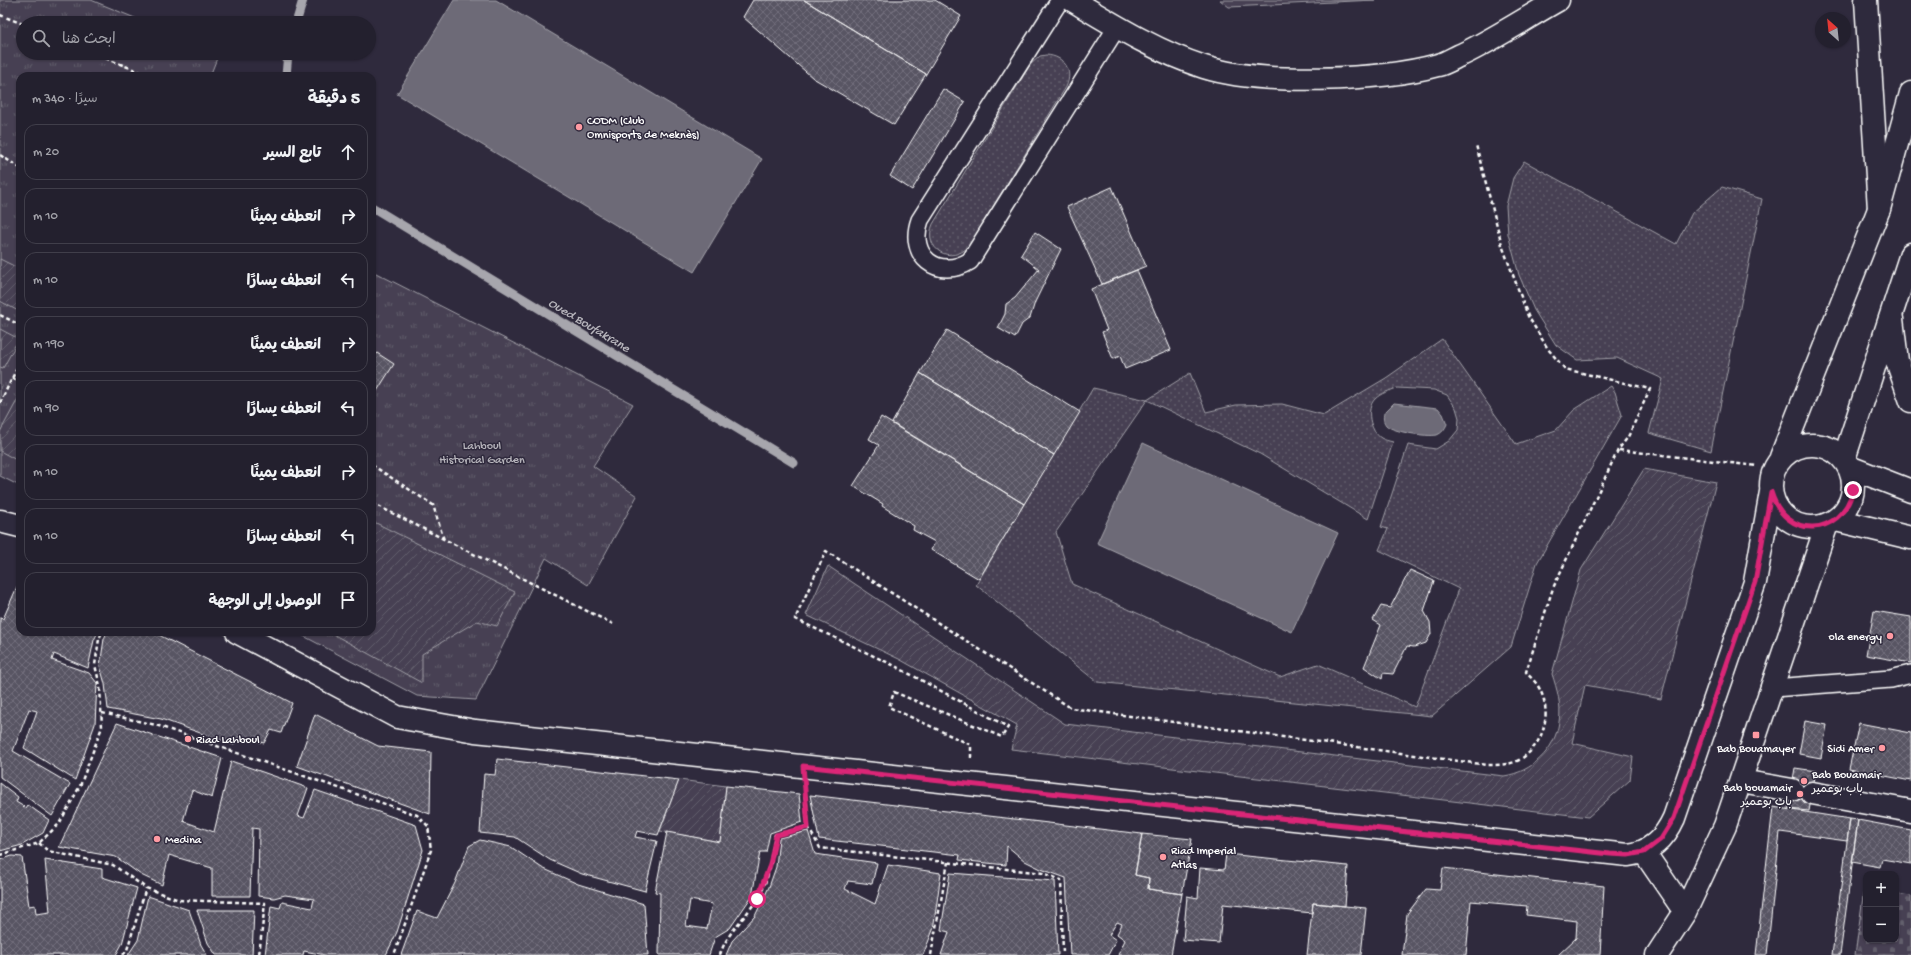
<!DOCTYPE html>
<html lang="ar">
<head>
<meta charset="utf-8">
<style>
	body { margin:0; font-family:"Gochi Hand","Playpen Sans Arabic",sans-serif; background:#2f2d3a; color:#f1f3f6; direction:rtl }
	.controls { position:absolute; right:12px; bottom:12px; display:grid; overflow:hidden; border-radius:8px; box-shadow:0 1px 3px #0004 }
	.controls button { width:36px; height:36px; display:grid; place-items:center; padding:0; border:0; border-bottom:1px solid #403e4a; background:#23202e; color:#f1f3f6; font:20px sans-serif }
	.compass { position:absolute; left:1815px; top:12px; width:36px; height:36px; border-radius:50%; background:#23202e; box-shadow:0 1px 3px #0004; rotate:333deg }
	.stop { position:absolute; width:12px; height:12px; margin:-9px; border:3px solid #db2777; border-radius:50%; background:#fff }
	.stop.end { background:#db2777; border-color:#fff; box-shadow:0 1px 4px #0008 }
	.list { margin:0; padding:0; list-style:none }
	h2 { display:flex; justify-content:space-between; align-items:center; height:52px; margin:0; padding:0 16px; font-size:17px }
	h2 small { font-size:13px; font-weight:400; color:#a3a3aa }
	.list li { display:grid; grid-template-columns:26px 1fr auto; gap:12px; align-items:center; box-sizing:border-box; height:56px; margin:0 8px 8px; padding:0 8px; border:1px solid #403e4a; border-radius:12px }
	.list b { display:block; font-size:15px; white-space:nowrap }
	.list em { font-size:13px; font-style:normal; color:#a3a3aa }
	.icon { flex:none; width:22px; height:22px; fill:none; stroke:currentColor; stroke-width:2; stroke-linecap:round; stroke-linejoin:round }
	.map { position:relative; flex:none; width:1911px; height:955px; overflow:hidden; direction:ltr }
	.search { position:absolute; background:#23202e; box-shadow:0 1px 3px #0004; left:16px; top:16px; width:360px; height:44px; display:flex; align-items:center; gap:10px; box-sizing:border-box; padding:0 14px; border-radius:22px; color:#a3a3aa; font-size:15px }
	.panel { position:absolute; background:#23202e; box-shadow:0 1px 3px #0004; left:16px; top:72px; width:360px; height:564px; border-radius:12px; direction:rtl }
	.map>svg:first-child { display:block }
	.grass { fill:url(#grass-dots); stroke:#a2a0a8; fill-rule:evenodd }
	.cemetery { fill:url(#cemetery-stones); stroke:#a2a0a8 }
	.park { fill:url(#park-tufts); stroke:#a2a0a8 }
	.garden { fill:url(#garden-furrows); stroke:#a2a0a8 }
	.pitch { fill:#464152; stroke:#a2a0a8 }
	.water { fill:#6d6a77; stroke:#a7a6ad }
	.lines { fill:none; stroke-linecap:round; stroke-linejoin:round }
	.stream { stroke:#a7a6ad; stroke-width:9 }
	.building { fill:url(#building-cross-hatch); stroke:#fff; fill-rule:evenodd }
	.service-casing { stroke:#fff; stroke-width:20 }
	.minor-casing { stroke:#fff; stroke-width:25 }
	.secondary-casing { stroke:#fff; stroke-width:25 }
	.primary-casing { stroke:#fff; stroke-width:25 }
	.path { stroke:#fff; stroke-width:2.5; stroke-dasharray:4 3; stroke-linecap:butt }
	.service { stroke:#2f2a3d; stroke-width:17 }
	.minor { stroke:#2f2a3d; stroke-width:22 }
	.secondary { stroke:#2f2a3d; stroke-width:22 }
	.primary { stroke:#2f2a3d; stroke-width:22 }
	.route { stroke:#db2777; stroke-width:5 }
	.poi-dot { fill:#ff9aa2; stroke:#2f2a3d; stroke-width:1.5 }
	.labels { text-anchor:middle; stroke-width:3; stroke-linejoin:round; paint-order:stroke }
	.poi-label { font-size:12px; fill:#fff; stroke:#2f2a3d; text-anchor:start }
	.park-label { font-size:12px; fill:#b5b3ba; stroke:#2f2a3d }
	.water-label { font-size:13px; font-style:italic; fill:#b6b4bb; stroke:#2f2a3d }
</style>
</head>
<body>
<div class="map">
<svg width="1911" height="955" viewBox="0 0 1911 955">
	<defs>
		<pattern id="grass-dots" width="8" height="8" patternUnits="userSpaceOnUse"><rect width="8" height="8" fill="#464152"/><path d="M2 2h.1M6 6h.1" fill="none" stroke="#625e6c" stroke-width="1.8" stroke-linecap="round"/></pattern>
		<pattern id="cemetery-stones" width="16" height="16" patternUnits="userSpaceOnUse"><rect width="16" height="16" fill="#464152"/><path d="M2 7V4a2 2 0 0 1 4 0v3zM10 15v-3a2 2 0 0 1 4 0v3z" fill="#625e6c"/></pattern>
		<pattern id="park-tufts" width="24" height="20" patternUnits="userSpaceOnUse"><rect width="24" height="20" fill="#464152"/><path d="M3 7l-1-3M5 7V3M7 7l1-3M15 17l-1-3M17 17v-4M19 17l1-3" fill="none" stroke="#625e6c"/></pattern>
		<pattern id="garden-furrows" width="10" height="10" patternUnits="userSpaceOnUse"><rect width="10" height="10" fill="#464152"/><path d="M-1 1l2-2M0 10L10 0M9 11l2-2" fill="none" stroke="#625e6c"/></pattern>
		<pattern id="building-cross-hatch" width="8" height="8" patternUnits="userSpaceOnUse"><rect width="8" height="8" fill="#595564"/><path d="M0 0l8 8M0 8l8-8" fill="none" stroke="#726e7b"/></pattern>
	</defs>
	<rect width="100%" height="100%" fill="#2f2a3d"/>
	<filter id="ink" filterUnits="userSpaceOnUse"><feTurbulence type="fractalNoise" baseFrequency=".025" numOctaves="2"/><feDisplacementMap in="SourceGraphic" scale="8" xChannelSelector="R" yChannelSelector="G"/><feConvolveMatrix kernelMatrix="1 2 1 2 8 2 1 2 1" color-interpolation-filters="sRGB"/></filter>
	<g filter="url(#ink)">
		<path class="grass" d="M1046,55C1064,56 1074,70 1066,87L969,246C951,266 922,249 933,224L1030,65L1040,56Z
			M1524,161L1676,244L1692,213L1722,187L1762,199L1711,451L1649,433L1663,379L1617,358L1577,360L1556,345L1534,310L1519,275L1508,234L1506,206L1513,178Z
			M1442,339L1516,444L1556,430L1574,410L1611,386L1615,392L1622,415L1537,563L1511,647L1432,716L1097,682L976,585L1093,388L1147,400L1190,373L1206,412L1236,405L1282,404L1324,415L1386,378ZM1397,388L1434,390L1447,395L1456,408L1459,418L1458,430L1449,441L1436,449L1408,445L1381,527L1388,529L1379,550L1459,589L1415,707L1318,664L1280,677L1072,584L1056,532L1147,400L1260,454L1368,519L1393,442C1389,441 1384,440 1381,438C1370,431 1365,409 1375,399C1381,393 1389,391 1397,388Z"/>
		<path class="cemetery" d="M1864,889H1866V940H1896V894L1911,896V955H1855Z"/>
		<path class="park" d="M0,0H91L147,23H23V53H219L210,76H20V486L0,476Z
			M372,271L633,404L593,466L637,496L588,585L546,558L476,700L417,696L296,632H372Z"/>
		<path class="garden" d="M0,259L20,269V312L0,301Z
			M0,329L19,339L3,368L0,367Z
			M20,395V462L0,451V432Z
			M1644,469L1716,482L1661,699L1585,685L1572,743L1633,757L1630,780L1588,817L1011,749L1017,725L899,659L806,615L828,566L1065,724L1504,776C1532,772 1555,750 1559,722C1562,706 1557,689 1552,674L1581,570Z
			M372,521L515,592L497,626L477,621L422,654V683L329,632H372Z
			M679,780L726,786L720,842L660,831Z"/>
		<path class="pitch" d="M1220,0H1375L1229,7Z"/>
		<path class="water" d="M454,0H496L762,159L694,272L397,94Z
			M1394,403L1438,408L1443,414L1447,424C1445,429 1442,433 1437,435C1427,437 1392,432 1386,425C1383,421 1383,418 1384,413Z
			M1143,443L1338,533L1292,632L1097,543Z"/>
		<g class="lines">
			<path class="stream" d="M296,23L303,0
				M286,76L288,53
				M372,207L794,463"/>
		</g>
		<path class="building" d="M753,0H804L926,74L894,125L813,78L743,17Z
			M804,0H935L961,16L926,74Z
			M943,89L965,102L912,190L890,176Z
			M1112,187L1146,266L1102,284L1067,207Z
			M1035,232L1061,249L1035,302L1030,318L1022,324L1015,338L998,328L1005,314L1006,304L1015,298L1039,269L1021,255Z
			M1137,270L1171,350L1125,369L1120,356L1113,359L1102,332L1107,330L1091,289Z
			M947,330L1080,412L1054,455L920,373Z
			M377,353L394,364L372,399V361Z
			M920,373L1054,455L1024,504L892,423Z
			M881,417L1024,504L979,579L931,550L935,542L913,530L914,526L882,506L883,504L853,486L879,445L869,439Z
			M1410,570L1434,581L1424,611L1430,622L1431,634L1426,643L1414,647L1407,646L1393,674L1383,673L1382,679L1364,667L1381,625L1373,620L1381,606L1390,608Z
			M20,580V632H98L94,640L88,668L54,654L52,660L89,673L97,683L95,724L75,780L24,748L37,711L29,709L13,751L70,784L52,816L0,777V618L3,619Z
			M1874,611L1911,617V663L1866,655Z
			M107,632H153L292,703L281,733L271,730L264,743L239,736L234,745L161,719L108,709L105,684L100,666L104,639Z
			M315,714L378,746L431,752L430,814L297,766Z
			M1805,721L1827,725L1821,758L1799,754Z
			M117,723L222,758L212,798L192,790L183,821L214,832L231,761L308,788L298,816L304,818L315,790L416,825L423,850L397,932L386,955H325L304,951L303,955H265L271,906L280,908L282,902L312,908L314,899L285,895L274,898L258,896L259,829L252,828L250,896H212V868L169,855L162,885L141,875L116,857L59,847Z
			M1859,723L1911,733V781L1849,769Z
			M497,759L679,780L658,835L637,831L635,837L657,841L645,891L582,874L550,860L515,837L480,833L484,774L495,775Z
			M1795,768L1816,771L1809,811L1788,809Z
			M0,783L18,797L16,802L26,808L28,805L49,820L43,833L22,845L0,851Z
			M726,786L799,794L802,822L770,833L766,852H760L752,896L730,928L715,937L709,955H659L660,893L655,892L667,832L720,842ZM690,900L712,904L707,929L686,926Z
			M810,795L1142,834L1135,875L1149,878L1148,889L1182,894L1171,955H1118L1125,940L1117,934L1122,924L1117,922L1109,935L1116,940L1108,955H1070L1066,878L1041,869L1025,861L1007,846L1006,865L959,860L960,855L819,839Z
			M1773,807L1850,819L1847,841L1780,832L1767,955H1756Z
			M1850,819L1858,820L1840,955H1832Z
			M1858,820L1911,830V864L1882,859L1880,867L1852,862Z
			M808,831L815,854L877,863L872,884L848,881L845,889L875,904L888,865L941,873L933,930L923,955H726L732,941L755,916L769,887L776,867L779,838Z
			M1142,834L1192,839L1182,894L1148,889L1149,878L1135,875Z
			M480,840L511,847L542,868L578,884L644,904L648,955H401L417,911L437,918L455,883L469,846Z
			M1226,854L1348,866L1345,906L1313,903L1312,913L1223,904L1219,943L1183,940L1187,896L1198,898L1200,868L1224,870Z
			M12,856L22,857L29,906L35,905L36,914L50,912L45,860L102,869V877L137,888L122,944L116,955H0V860Z
			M1443,868L1604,886L1600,955H1558L1576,938L1577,921L1526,915L1527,906L1471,901L1466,955H1402L1407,914L1426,889L1440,890Z
			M950,873L1055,881L1058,955H941L949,932L941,930Z
			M148,896L189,910L201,945L207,955H128L138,940Z
			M1313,903L1366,908L1361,955H1307Z
			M197,910H254L252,955H216L208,943Z"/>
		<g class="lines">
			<defs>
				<path id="service" d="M1060,0L920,220C907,256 938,281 970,261L1117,27
					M1773,688L1891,679L1911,674"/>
				<path id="minor" d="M1072,0C1114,25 1157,52 1204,67C1261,85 1380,81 1438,65C1447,63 1455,57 1463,54C1496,38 1526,18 1558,0
					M1741,781L1792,790
					M1812,793L1911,811"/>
				<path id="secondary" d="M1892,319L1897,361L1911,401
					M1771 486a41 41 0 1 1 82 0a41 41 0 1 1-82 0Z
					M1781,457L1879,209L1911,93
					M1844,459L1911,254
					M1849,467L1911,491
					M1836,520L1911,538
					M0,521L20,526
					M237,632L397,717L475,731L1628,855C1650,853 1665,838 1674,818L1755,582L1771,492
					M1644,852L1685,912
					M1657,955L1685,912L1725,826L1827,524"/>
				<path id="primary" d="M1866,0L1879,209"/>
			</defs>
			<use href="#service" class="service-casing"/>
			<use href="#minor" class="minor-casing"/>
			<use href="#secondary" class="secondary-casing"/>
			<use href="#primary" class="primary-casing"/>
			<path class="path" d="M0,15L23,24
				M93,53L150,76
				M0,155L20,168
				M0,315L20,325
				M12,378L20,382
				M0,403L20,362
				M1619,450L1757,466
				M372,465L433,505L444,540
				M372,503L613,624
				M102,713L156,725L417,815L428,826L431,850L394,955
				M971,758V745L889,707L894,692L1002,737L1008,727L893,665L795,619L826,551L1071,708L1488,765C1499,765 1511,765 1521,759C1545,743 1553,711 1538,686C1535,681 1530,677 1526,672L1553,588L1618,450L1628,437L1650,389L1565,369L1548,349L1528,316L1502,245L1476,145
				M808,827L820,848L1043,873L1061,880L1063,955
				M39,843L48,851L113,865L146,888L179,900L265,903L259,955
				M0,855L39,843L59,824L80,786L102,727L100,686L95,665L99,639L102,632
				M123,955L127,950L146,888
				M720,955C726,934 744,919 756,901C769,882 772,857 775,835L808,827L805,793
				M931,955L948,862"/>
			<use href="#service" class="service"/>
			<use href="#minor" class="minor"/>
			<use href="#secondary" class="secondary"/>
			<use href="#primary" class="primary"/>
		</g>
	</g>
	<g class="lines" filter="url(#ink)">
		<path class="route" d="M757,899L770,865L776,835L808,827L803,766L1610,854L1628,855L1644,852L1661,839L1674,818L1755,582L1771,492C1785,540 1841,538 1853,490"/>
	</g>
	<g class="poi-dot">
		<circle cx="579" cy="127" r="4"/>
		<circle cx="1890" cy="636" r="4"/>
		<rect x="1752" y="731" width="8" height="8" rx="2"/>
		<circle cx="188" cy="739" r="4"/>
		<circle cx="1882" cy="748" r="4"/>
		<circle cx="1804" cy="781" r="4"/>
		<circle cx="1800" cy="794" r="4"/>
		<circle cx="157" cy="839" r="4"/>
		<circle cx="1163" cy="857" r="4"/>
	</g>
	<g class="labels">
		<g class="poi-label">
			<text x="587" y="124">CODM (Club<tspan x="587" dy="14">Omnisports de Meknès)</tspan></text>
			<text x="1882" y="640" text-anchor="end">ola energy</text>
			<text x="196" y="743">Riad Lahboul</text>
			<text x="1756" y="752" text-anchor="middle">Bab Bouamayer</text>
			<text x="1874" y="752" text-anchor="end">Sidi Amer</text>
			<text x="1812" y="778">Bab Bouamair<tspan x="1812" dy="14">باب بوعمير</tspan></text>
			<text x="1792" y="791" text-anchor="end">Bab bouamair<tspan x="1792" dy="14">باب بوعمير</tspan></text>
			<text x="165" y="843">Medina</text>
			<text x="1171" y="854">Riad Imperial<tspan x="1171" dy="14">Atlas</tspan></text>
		</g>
		<g class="park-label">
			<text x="482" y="449">Lahboul<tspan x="482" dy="14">Historical Garden</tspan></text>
		</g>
		<g class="water-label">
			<text transform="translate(590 324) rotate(31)" y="5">Oued Boufakrane</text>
		</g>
	</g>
</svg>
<div class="controls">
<button>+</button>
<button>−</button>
</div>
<svg class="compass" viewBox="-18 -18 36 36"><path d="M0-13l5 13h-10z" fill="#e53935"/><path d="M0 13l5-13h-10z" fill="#a3a3aa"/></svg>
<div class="stop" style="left:757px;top:899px"></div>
<div class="stop end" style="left:1853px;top:490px"></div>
<div class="search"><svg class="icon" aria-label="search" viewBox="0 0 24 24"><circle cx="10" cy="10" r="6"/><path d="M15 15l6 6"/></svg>ابحث هنا</div>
<section class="panel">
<h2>5 دقيقة<small>سيرًا · 340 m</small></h2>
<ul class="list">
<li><svg class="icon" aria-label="ahead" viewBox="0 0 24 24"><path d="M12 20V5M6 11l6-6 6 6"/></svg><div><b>تابع السير</b></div><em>20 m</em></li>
<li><svg class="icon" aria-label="right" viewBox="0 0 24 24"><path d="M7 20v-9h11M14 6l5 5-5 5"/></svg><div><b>انعطف يمينًا</b></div><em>10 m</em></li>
<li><svg class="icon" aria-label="left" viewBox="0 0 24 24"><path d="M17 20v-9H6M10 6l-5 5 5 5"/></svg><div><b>انعطف يسارًا</b></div><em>10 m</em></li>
<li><svg class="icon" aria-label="right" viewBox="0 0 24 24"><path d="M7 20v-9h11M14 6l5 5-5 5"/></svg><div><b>انعطف يمينًا</b></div><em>190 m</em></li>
<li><svg class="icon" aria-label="left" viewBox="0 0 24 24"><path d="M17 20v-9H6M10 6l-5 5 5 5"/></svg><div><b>انعطف يسارًا</b></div><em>90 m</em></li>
<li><svg class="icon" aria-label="right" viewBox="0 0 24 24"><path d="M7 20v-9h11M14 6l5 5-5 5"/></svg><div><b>انعطف يمينًا</b></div><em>10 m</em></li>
<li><svg class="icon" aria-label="left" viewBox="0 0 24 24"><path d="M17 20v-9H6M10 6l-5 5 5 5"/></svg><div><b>انعطف يسارًا</b></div><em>10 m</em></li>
<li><svg class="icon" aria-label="arrive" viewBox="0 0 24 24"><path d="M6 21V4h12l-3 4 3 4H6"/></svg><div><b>الوصول إلى الوجهة</b></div></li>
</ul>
</section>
</div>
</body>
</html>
